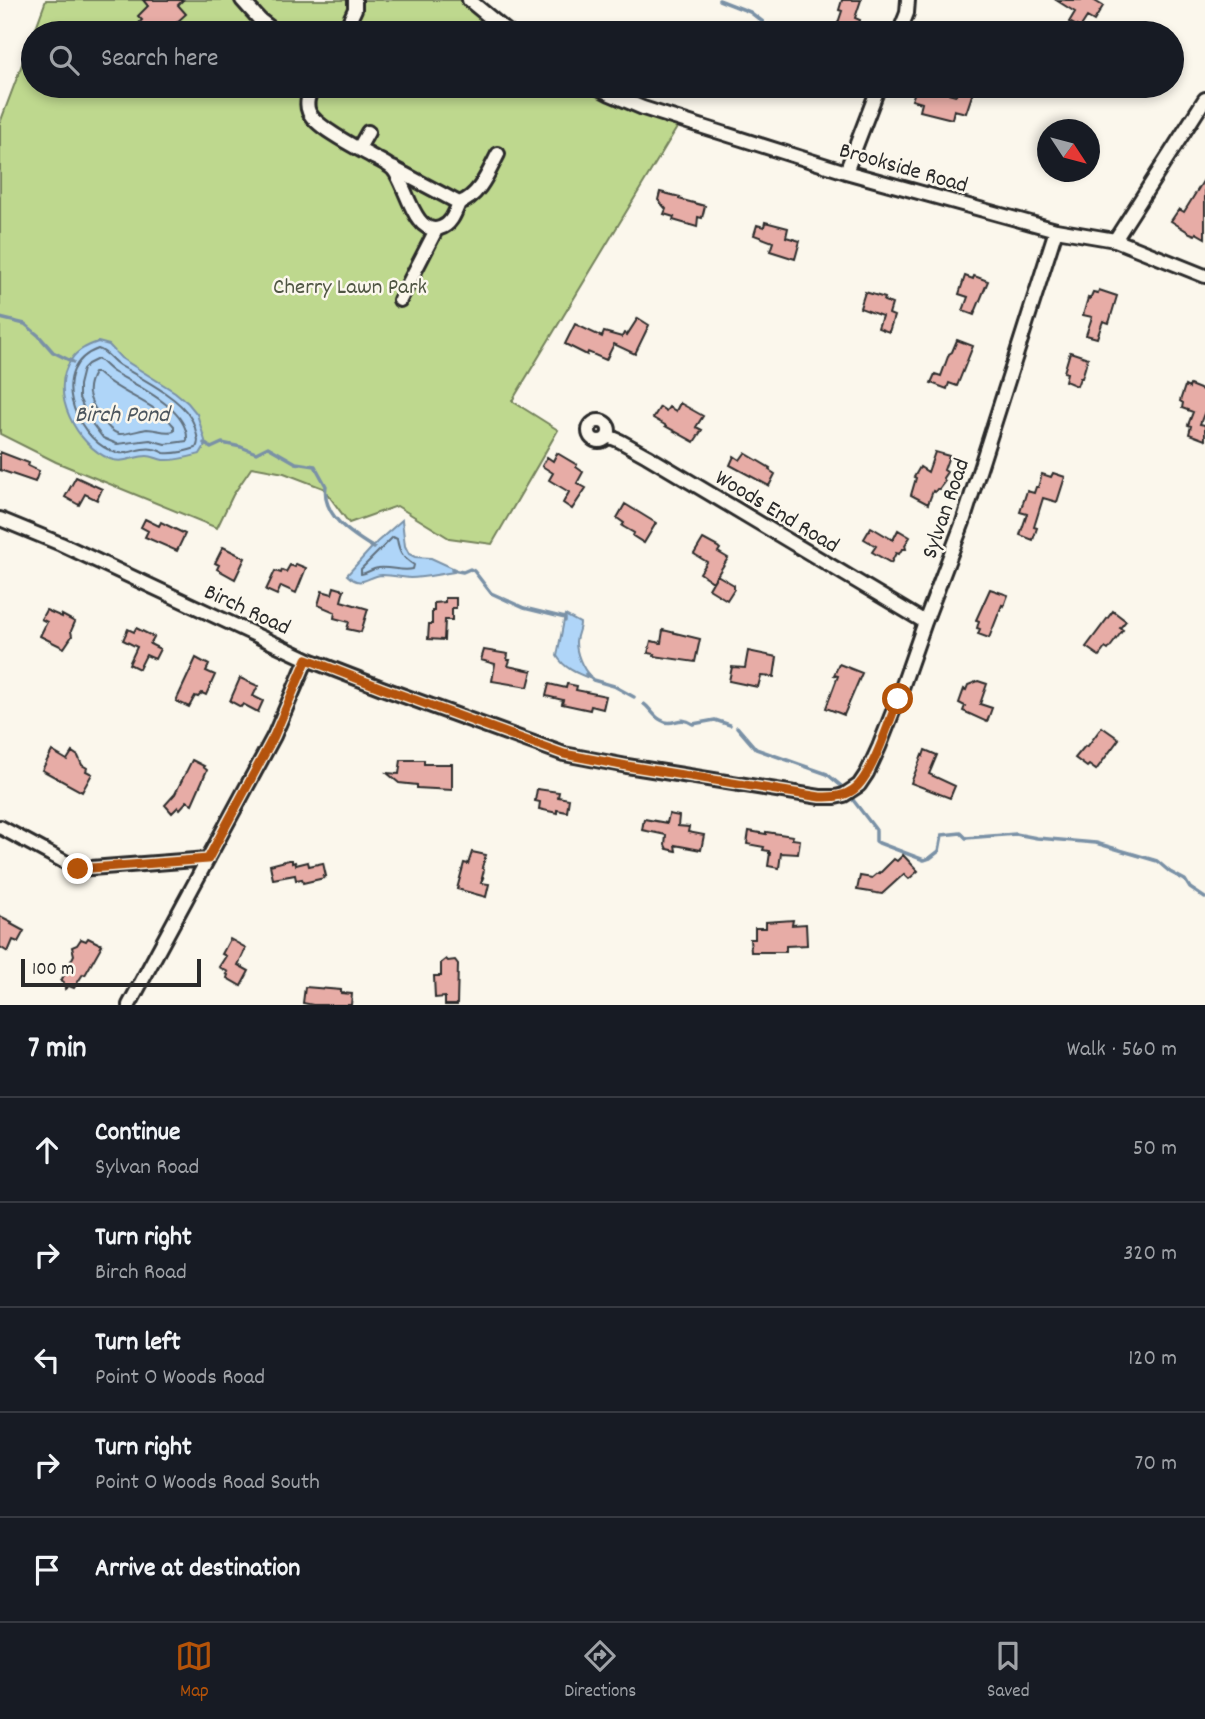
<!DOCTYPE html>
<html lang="en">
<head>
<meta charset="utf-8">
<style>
	body { margin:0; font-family:Dekko,sans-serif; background:#20242c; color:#f1f3f6 }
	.compass { position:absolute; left:1037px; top:119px; width:63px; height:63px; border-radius:50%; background:#171b24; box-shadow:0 4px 10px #0003; rotate:126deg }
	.scale { position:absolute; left:21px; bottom:18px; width:180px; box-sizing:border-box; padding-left:7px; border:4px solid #2b2b2b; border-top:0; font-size:19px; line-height:24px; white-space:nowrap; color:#2b2b2b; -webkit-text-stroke:5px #fbf7ec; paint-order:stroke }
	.stop { position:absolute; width:21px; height:21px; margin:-16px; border:5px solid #b45309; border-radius:50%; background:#fff }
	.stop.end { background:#b45309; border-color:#fff; box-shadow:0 2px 7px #0008 }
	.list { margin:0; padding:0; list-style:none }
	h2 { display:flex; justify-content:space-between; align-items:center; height:91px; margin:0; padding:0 28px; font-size:30px }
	h2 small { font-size:23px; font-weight:400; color:#9ea1a6 }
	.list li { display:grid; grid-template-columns:46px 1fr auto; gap:21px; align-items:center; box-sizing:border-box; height:105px; padding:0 28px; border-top:2px solid #363941 }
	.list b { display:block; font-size:26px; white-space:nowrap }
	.list p { margin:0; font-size:23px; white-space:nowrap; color:#9ea1a6 }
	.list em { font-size:23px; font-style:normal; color:#9ea1a6 }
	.icon { flex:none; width:38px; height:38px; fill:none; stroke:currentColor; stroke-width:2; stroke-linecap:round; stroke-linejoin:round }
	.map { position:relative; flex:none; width:1205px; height:1005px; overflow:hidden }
	.search { position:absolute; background:#171b24; box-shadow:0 4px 10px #0003; left:21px; right:21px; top:21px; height:77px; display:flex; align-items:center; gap:18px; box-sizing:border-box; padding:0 24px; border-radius:38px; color:#9ea1a6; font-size:26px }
	.sheet { height:616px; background:#171b24 }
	nav { display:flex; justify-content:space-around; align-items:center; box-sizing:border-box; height:98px; border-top:2px solid #363941; background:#171b24; font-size:19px; color:#9ea1a6 }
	nav a { display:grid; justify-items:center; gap:4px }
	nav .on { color:#b45309 }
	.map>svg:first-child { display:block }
	.green { fill:#bed88e; stroke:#74825c; stroke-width:2 }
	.water { fill:#afd5f8; stroke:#7a91a6; stroke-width:2 }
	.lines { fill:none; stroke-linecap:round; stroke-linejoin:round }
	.shore { stroke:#606f7d; stroke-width:2 }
	.stream { stroke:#7a91a6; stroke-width:3.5 }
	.building { fill:#e7aca6; stroke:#2b2b2b; stroke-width:2 }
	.minor-casing { stroke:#2b2b2b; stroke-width:18 }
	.minor { stroke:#fbf7ec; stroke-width:12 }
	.route { stroke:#b45309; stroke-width:9 }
	.labels { text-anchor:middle; stroke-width:5; stroke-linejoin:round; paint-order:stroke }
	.street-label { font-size:23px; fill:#2b2b2b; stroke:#fbf7ec }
	.park-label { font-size:23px; fill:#505644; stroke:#fbf7ec }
	.water-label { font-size:24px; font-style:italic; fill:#4c565e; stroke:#fbf7ec }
</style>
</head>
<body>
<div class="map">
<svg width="1205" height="1005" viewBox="0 0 1205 1005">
	<rect width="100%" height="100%" fill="#fbf7ec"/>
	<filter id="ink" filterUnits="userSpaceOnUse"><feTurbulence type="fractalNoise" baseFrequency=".0143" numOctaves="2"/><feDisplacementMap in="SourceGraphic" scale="14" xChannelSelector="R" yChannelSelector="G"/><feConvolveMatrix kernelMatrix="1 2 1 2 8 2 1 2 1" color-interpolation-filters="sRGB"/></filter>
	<g filter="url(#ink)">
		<path class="green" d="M46,0H479L517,33H34Z
			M33,35V86H599L681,121L512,401L558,430L492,544L449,538L397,506L349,523L323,488L284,473L252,467L233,495L217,528L56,462L0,434V123Z"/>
		<path class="water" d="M98,342L109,345L121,358L175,392L188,403L197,414L206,444L200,454C189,457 175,461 163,460C157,459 153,456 147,456C135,456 123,464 110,459C77,446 48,392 71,360C77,350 87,346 98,342Z
			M402,520L405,546L409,554L415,557L431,558L455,569L454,572C439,574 425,578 410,578C400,577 391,575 382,575C367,576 362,589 347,575L377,542Z
			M565,615L580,623C580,630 576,636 576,642C576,653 582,668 590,676L589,678C576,673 564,668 557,656Z"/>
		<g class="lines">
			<path class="shore" d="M98,349C108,352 111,360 119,365C139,377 179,397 190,417C193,421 195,427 196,432C198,439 199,442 196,448C187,451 174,454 164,453C162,452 155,449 153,449C139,446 125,458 111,451C74,435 48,367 98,349Z
				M98,359C104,363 108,369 115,373C138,386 190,410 187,441L165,444L150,440L117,444L103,438L90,421L79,398V385L83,369L88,364Z
				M94,373H98C120,394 154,402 174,426V431C165,434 157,429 147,429C140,430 124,435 119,434C108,432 91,405 89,394C88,387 90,380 94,373Z
				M393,537L397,539C399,552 403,558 414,565L413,569C402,572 389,566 378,568C371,569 368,573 361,574V569Z"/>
			<path class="stream" d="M719,0L750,12L763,22
				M0,318L25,324L39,336L53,352L73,362
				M204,443L211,448L222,443L241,447L256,453L268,447L296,463L315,466L326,486C321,516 353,535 374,548
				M452,570L463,572L470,569L474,571L491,593L524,608L565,618V621
				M586,674L593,680L614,686L634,697
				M644,704C650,708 654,717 661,720C674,728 678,714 693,724L715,720L730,725
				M737,727L756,749L827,774L846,790
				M850,796L876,830V841L879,843L924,860L930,858L939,851L942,835L961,833L966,838L1016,834L1037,838L1096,843L1157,861L1170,872L1185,880L1190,888L1205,898"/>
		</g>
		<path class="building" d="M143,0H183L178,5L186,14L165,33H130L142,20L138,16L148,6Z
			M842,0H861L855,18L860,20L855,33H847L836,29L842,11L839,10Z
			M1056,0H1093L1103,6L1094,21L1087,17L1080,28L1069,22L1075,12Z
			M917,86H932L937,87L936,90L956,95L958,86H975L966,113L954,110L952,119L920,111L922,103L912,100Z
			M1205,178V238L1196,233L1195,235L1190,233L1171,221L1179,209L1184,212Z
			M660,192L680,197L679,199L705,206L702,218L698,217L697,227L673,220L674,217L664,214L666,209L658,200Z
			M765,222L788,228L786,237L800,241L795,259L770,251L773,242L754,235L757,225L764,227Z
			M965,276L973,279L974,276L977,277L988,281L974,315L963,311L968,297L959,294Z
			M1099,290L1117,296L1109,323L1103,321L1097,338L1086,335L1092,317L1083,315L1088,298L1090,299L1093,292L1098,293Z
			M865,292L885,298L884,301L892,304L889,314L894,316L889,332L878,328L882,316L860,308Z
			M638,318L649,325L635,354L614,344L606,360L588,352L587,355L565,344L575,324L602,337L604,332L622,337L624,333L627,335Z
			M957,340L973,346L957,386L949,383L947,389L931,383L935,374L941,376L949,354L952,352Z
			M1070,352L1088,358L1082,378H1080L1077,386L1065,381L1067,373L1064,372Z
			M1190,385L1205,391V411L1200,424L1205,425V440L1189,434L1191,426L1188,425L1193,412L1182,408L1183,403L1180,401L1185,386L1189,388Z
			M680,403L703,416L696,427L702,430L694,442L665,426V425L653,418L660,407L666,411L669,407L676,411Z
			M0,452L29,463L28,466L39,471L35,482L0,470Z
			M935,452L949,456L944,470L947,472L943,478L945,481L939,489H937L935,492L933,491L928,504L911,495L916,478L914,477L920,467L928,472Z
			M557,453L577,465L576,467L583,472L577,483L586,488L572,509L563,503L569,492L549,480L553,473L542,466L547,457L553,461Z
			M745,453L770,468L769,470L775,474L769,486L730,465L734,456L740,460Z
			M1053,473L1065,477L1057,502L1043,498L1034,527L1037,528L1033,540L1020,535L1027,514L1020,512L1027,491L1034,493L1036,487H1038L1042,474L1051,477Z
			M76,477L102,489L97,500L85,494L79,505L65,497Z
			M625,504L656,523L644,543L633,536L634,533L622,526L624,523L617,518Z
			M145,519L159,526L161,522L185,534L177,551L145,537L148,531L141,527Z
			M871,527L893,540L898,530L910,537L905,545L906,549H902L899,554L896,553L891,563L872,552L876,546L864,539Z
			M703,539L718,547L720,549L718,552L728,558L713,582L700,573L707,562L694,554Z
			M223,547L245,558L235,579L217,569L219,565L215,563Z
			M296,564L306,568L296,593L281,586L277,595L266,590L275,571L281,573L282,570L286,572L290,565L295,567Z
			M717,575L734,585V589L727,600L709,589Z
			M334,587L344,590L341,601L368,609L361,632L347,629L349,622L334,618L335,612L318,605L322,591L332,594Z
			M990,589L1008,595L1004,606L1002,605L989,638L978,634L980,629L977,628L979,621L976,620Z
			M445,598H456V608H452V620H445L444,640L428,639L429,624H432V611H434V603L445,602Z
			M46,610L62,617V615L75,622L71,631L72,636L64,648L40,636L47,622L41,619Z
			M1113,611L1126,621L1120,628L1123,630L1108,650L1105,648L1099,656L1086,647Z
			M136,628L154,637L150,644L160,649L155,659L146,655L139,669L129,664L137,647L123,640L128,629L134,632Z
			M663,630L700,639L695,662L654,656L655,654L648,653L651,641L661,643Z
			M484,650L508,654L507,660H510L508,666L532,671L528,687L492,681L495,664L481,660Z
			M748,651L777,657L774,677L761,676L758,687L729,681L732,667L745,668Z
			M196,658L209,665L206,671L215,675L206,695L202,693L198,697L195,696L189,707L176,701Z
			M839,664L862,673L844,715L826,708L838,676L834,675Z
			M240,678L258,686L253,696L263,701L258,712L243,704L241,707L230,701Z
			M978,681L987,684L980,704L992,708L987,722L963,711L965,706L959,703L964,689L966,690L968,685Z
			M549,684L566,688L567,684L577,686L576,690L606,696L603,709L591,706L590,710L562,704L563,700L546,696Z
			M1102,727L1119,739L1096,770L1089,765L1087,767L1075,758L1085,746L1087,747Z
			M925,750L937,755L929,774L955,786L950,798L911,783L922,755L923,756Z
			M52,751L67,760L72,752L78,756L82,765L87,768L86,771L92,774L82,792L42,770Z
			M192,760L204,766L203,767L207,770L192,804L187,801L180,809L178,807L172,813L165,805L175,794Z
			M401,760H424V764H452V790L417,788V785L399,783L387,773L399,774Z
			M537,789L559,792L558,797L569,799L567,812L557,810V813L539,809L540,802L535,801Z
			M669,814L679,816L678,826L689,827L688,832L704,835L701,850L675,845L676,851L667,849L665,845L666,835L642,830L644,819L667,823Z
			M749,831L766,834V832L793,836L792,839L800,840L798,854L781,853L779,868L768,866L770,853H769V851L763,850L764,847L747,844Z
			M472,852L486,855L482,867L484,870L482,878H483L481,883L489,884L486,897L457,889L464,863L468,864Z
			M903,855L918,871L909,879L904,874L882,894L857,890L860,876L872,878L879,872L880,873L894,859L897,861Z
			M289,860H292V863L295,862L296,865L308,862L309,866L323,863L326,876H323L324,878L303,883L302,879L296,880L295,875L273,879L270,865Z
			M0,916L12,922L11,924L24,931L18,942L13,940L8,952L0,947Z
			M793,920L792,925L806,924L807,945L786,946V952H751L750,939H755V928H766V922Z
			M88,938L102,945L85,975L83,974L74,988L69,986L65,989L64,983L61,981L74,955L72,947L77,945L81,939L86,941Z
			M230,939L246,948L238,965L249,971L241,986L227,978L228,975L226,974L228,972L219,967L226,956L222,954Z
			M446,959L448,961L455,960L458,964L457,1005H445V997L435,998L434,976H441V963Z
			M305,987L341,990V993L352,994L351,1005H313L303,1003Z"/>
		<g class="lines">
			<defs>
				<path id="minor" d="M242,0L260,20L277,33
					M469,0L509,33
					M344,33L355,9V0
					M899,33L907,13L908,0
					M313,86C309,94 305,103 309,112C316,128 359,149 375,158C381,161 389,165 393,169C406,183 414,237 440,228C451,225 455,213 459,203
					M595,86L610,94L643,108L846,172L1056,230L1115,240L1205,276
					M359,148L368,132
					M393,168L459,203C479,197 489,171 498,154
					M846,172L879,86
					M1115,240L1205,99
					M400,300L436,230
					M589 431a10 10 0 1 1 20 0a10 10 0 1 1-20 0Z
					M608,436L620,441L647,456L925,622
					M0,519L61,544L307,659L382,688L564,754L627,766L820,797H835L844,795L859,785L867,773L879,747L898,699L925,622L963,522L1056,230
					M0,827L78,869L208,859
					M129,1005L274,736L307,659"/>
			</defs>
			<use href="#minor" class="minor-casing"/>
			<use href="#minor" class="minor"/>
		</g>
	</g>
	<g class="lines" filter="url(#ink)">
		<path class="route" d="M78,869L208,859L274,736L307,659L382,688L564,754L627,766L820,797C832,797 843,797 853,790C872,777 889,722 898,699"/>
	</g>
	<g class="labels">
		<g class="street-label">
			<text transform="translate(904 166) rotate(16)" y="8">Brookside Road</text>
			<text transform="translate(944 508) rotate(-71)" y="8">Sylvan Road</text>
			<text transform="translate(778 510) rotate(31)" y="8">Woods End Road</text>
			<text transform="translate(248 608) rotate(25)" y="8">Birch Road</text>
		</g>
		<g class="park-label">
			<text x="350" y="293">Cherry Lawn Park</text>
		</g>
		<g class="water-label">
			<text x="122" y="421">Birch Pond</text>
		</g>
	</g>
</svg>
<svg class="compass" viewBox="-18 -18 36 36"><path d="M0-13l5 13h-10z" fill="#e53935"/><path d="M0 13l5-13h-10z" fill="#9ea1a6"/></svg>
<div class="scale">100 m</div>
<div class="stop" style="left:898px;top:699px"></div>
<div class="stop end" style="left:78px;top:869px"></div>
<div class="search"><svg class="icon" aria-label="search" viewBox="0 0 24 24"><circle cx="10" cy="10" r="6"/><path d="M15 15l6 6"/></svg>Search here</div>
</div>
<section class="sheet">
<h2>7 min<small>Walk · 560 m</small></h2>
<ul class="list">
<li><svg class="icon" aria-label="ahead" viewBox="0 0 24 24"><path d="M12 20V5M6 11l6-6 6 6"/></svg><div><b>Continue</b><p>Sylvan Road</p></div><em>50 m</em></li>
<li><svg class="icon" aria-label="right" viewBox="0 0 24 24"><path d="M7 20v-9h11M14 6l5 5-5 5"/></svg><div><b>Turn right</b><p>Birch Road</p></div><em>320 m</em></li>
<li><svg class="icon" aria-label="left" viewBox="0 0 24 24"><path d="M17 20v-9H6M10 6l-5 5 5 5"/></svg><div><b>Turn left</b><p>Point O Woods Road</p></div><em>120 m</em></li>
<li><svg class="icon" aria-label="right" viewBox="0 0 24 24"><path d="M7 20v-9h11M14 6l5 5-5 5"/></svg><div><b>Turn right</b><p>Point O Woods Road South</p></div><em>70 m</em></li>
<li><svg class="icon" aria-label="arrive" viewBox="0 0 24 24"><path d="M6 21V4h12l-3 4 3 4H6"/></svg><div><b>Arrive at destination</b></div></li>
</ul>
</section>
<nav>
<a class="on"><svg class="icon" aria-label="map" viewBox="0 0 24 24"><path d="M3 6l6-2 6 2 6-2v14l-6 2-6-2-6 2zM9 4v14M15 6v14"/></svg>Map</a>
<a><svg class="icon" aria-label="directions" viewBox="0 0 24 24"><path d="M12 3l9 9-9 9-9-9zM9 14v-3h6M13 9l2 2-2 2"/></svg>Directions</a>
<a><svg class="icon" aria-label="saved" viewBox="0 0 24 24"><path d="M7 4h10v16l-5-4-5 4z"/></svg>Saved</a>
</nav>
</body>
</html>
